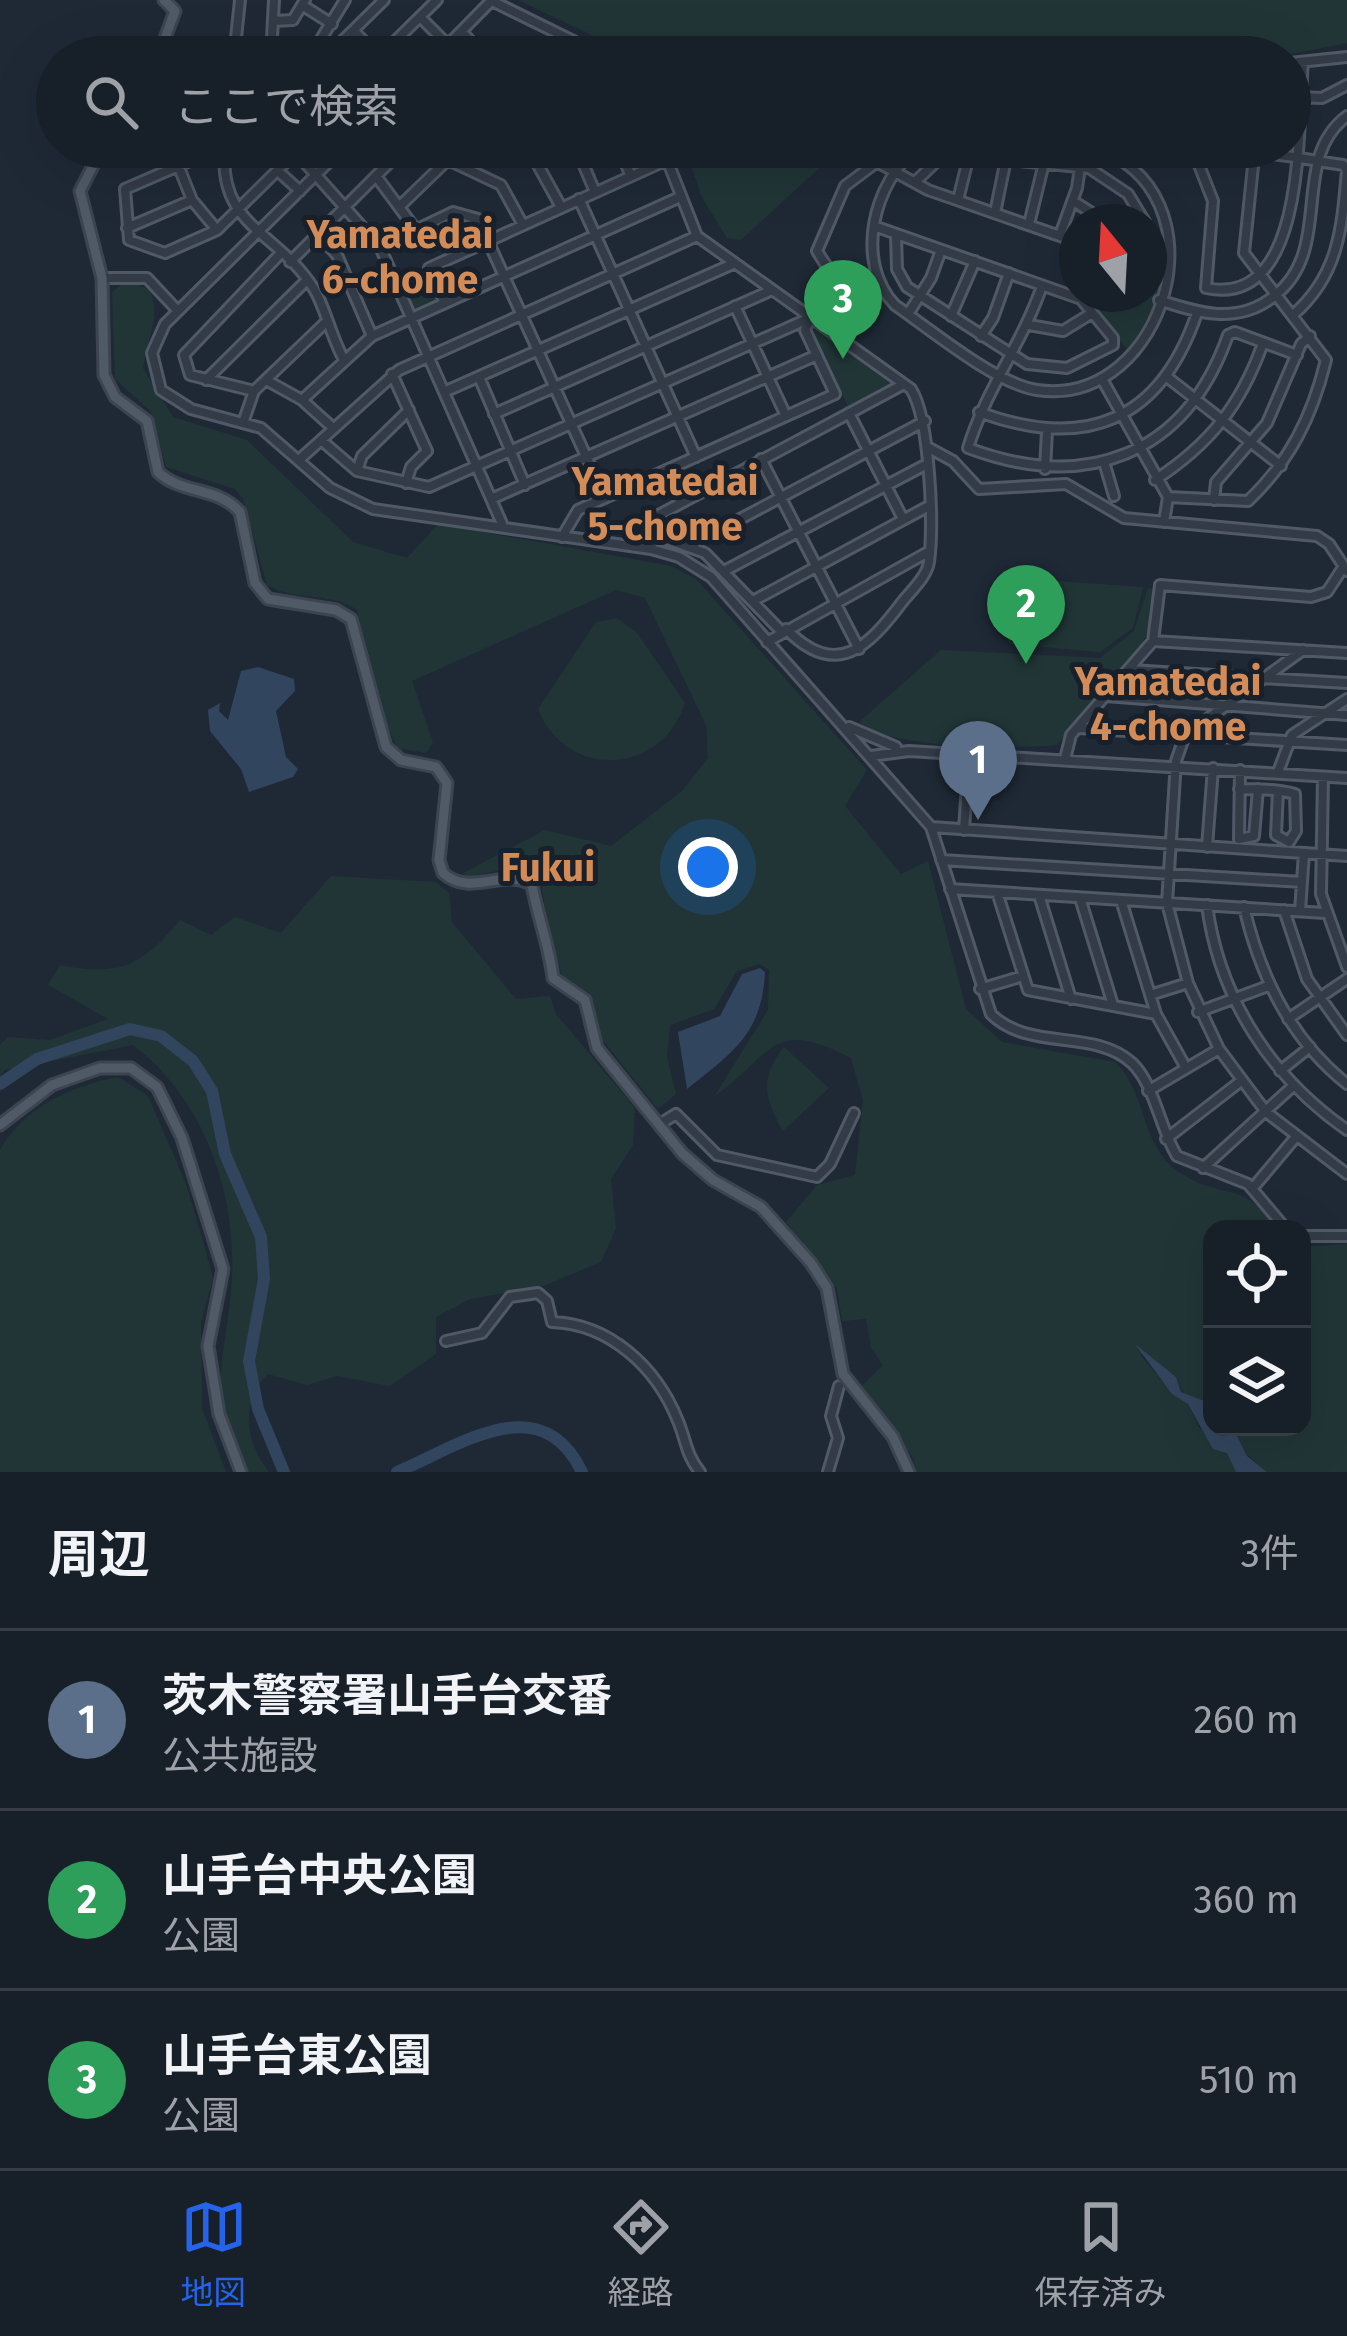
<!DOCTYPE html>
<html lang="ja">
<head>
<meta charset="utf-8">
<style>
	body { margin:0; font-family:"Fira Sans","Noto Sans JP",sans-serif; background:#242c34; color:#f1f3f6 }
	.controls { position:absolute; right:36px; bottom:36px; display:grid; overflow:hidden; border-radius:24px; box-shadow:0 12px 48px #0002 }
	.controls button { width:108px; height:108px; display:grid; place-items:center; padding:0; border:0; border-bottom:3px solid #363d45; background:#171f28; color:#f1f3f6; font:60px sans-serif }
	.compass { position:absolute; left:1059px; top:204px; width:108px; height:108px; border-radius:50%; background:#171f28; box-shadow:0 12px 48px #0002; rotate:342deg }
	.you { position:absolute; left:708px; top:867px; width:42px; height:42px; margin:-30px; border:9px solid #fff; border-radius:50%; background:#1a73e8; box-shadow:0 0 0 18px #1a73e833 }
	.badge { display:grid; place-items:center; width:78px; height:78px; border-radius:50%; background:#2563eb; color:#fff; font-size:39px; font-weight:700 }
	.pin { position:absolute; translate:-50% -99px; filter:drop-shadow(0 3px 6px #0008) }
	.pin::after { content:''; position:absolute; top:63px; width:42px; height:36px; background:inherit; clip-path:polygon(0 0,100% 0,50% 100%) }
	.list { margin:0; padding:0; list-style:none }
	h2 { display:flex; justify-content:space-between; align-items:center; height:156px; margin:0; padding:0 48px; font-size:51px }
	h2 small { font-size:39px; font-weight:400; color:#9ea2a8 }
	.list li { display:grid; grid-template-columns:78px 1fr auto; gap:36px; align-items:center; box-sizing:border-box; height:180px; padding:0 48px; border-top:3px solid #363d45 }
	.list b { display:block; font-size:45px; white-space:nowrap }
	.list p { margin:0; font-size:39px; white-space:nowrap; color:#9ea2a8 }
	.list em { font-size:39px; font-style:normal; color:#9ea2a8 }
	.icon { flex:none; width:66px; height:66px; fill:none; stroke:currentColor; stroke-width:2; stroke-linecap:round; stroke-linejoin:round }
	.map { position:relative; flex:none; width:1347px; height:1472px; overflow:hidden }
	.search { position:absolute; background:#171f28; box-shadow:0 12px 48px #0002; left:36px; right:36px; top:36px; height:132px; display:flex; align-items:center; gap:30px; box-sizing:border-box; padding:0 42px; border-radius:66px; color:#9ea2a8; font-size:45px }
	.sheet { height:696px; background:#171f28 }
	nav { display:flex; justify-content:space-around; align-items:center; box-sizing:border-box; height:168px; border-top:3px solid #363d45; background:#171f28; font-size:33px; color:#9ea2a8 }
	nav a { display:grid; justify-items:center; gap:6px }
	nav .on { color:#2563eb }
	.map>svg:first-child { display:block }
	.green { fill:#213537 }
	.water { fill:#32455e }
	.lines { fill:none; stroke-linecap:round; stroke-linejoin:round }
	.river { stroke:#32455e; stroke-width:12 }
	.minor-casing { stroke:#505965; stroke-width:14 }
	.major-casing { stroke:#3c4450; stroke-width:15 }
	.minor { stroke:#333b47; stroke-width:8 }
	.major { stroke:#505a67; stroke-width:9 }
	.labels { text-anchor:middle; stroke-width:10; stroke-linejoin:round; paint-order:stroke }
	.neighbourhood-label { font-size:39px; font-weight:bold; fill:#d38c58; stroke:#18202b }
</style>
</head>
<body>
<div class="map">
<svg width="1347" height="1472" viewBox="0 0 1347 1472">
	<rect width="100%" height="100%" fill="#1f2936"/>
	<path class="green" d="M518,0H1347V43L1276,57H638Z
		M685,147H842L741,240L727,238L701,196Z
		M1168,241C1163,282 1153,318 1130,353L1095,310L1102,294H1149V245Z
		M427,269L442,302L416,314L401,279Z
		M126,281L149,289C162,314 147,341 143,368L173,417L247,440L353,542L407,558L438,524L671,566L696,579L867,770L845,806L901,874L928,861L966,1009L1002,1042L1115,1062C1148,1093 1140,1149 1182,1174C1226,1202 1240,1177 1277,1229H1212V1404C1193,1405 1181,1395 1176,1377L1139,1353L1160,1379L1168,1382L1172,1394L1188,1403L1198,1426L1227,1452L1236,1472H917L913,1458L862,1386L883,1365L871,1348L866,1319L842,1321L837,1289L786,1222L817,1185L855,1175L863,1101L851,1058C771,1017 774,1053 714,1097L768,1010L769,970L760,964L737,971L714,1009L670,1025L667,1057L676,1094L658,1109L600,1037L589,993L563,977C552,944 544,913 541,878L523,866L468,877L463,873L545,830L611,846L682,791L708,758L706,725L645,598L616,590L412,681L433,742L426,753L397,748L375,695L357,610C331,591 294,602 267,585L243,499L235,489L166,467L151,412L115,379L112,292Z
		M810,328L826,333L895,384L848,406Z
		M996,577L1143,587L1133,628L1100,652L1010,644L996,623Z
		M1148,588L1153,589L1149,628L1140,649L1057,745C1016,749 888,749 859,722L941,650L1100,658L1134,631Z
		M617,618L637,633L685,703C662,776 566,780 538,709L596,622Z
		M331,876L435,882L449,893L452,922L516,999L550,996L556,1014L635,1108L633,1145L611,1179L616,1228L601,1262L543,1286L470,1299L436,1317V1354L390,1386L337,1376L307,1385L268,1374C240,1399 245,1444 269,1472H245C237,1449 225,1426 221,1402C217,1375 229,1321 231,1292C240,1202 207,1101 133,1045L5,1070L0,1076V1045L8,1037L50,1040L108,1019L48,985L60,965C119,977 142,966 180,920L211,935L235,917L281,933Z
		M784,1047L829,1088L783,1131C764,1097 759,1079 784,1047Z
		M118,1077L148,1096L186,1184L203,1241L213,1278L201,1322L202,1408L226,1472H0V1150C24,1107 71,1086 118,1077Z
		M1347,1244V1472H1267L1247,1455L1236,1435L1219,1427H1302V1247Z"/>
	<path class="water" d="M258,667L294,679L295,691L276,711L286,757L298,769L293,777L249,792L241,769L210,731L208,710L220,703L219,711L228,720L241,671Z
		M760,968L765,972C762,1034 733,1052 687,1089L678,1032L720,1016L742,974Z
		M1135,1344L1176,1377L1181,1392L1212,1404V1427L1236,1434L1247,1456L1267,1472H1236L1227,1453L1213,1449L1188,1404L1172,1394Z"/>
	<g class="lines">
		<path class="river" d="M0,1084L37,1059L130,1029L161,1036L193,1061L212,1091L225,1154L261,1237L264,1279L249,1361L258,1409L284,1472
			M397,1472C459,1446 541,1386 582,1472"/>
		<defs>
			<path id="minor" d="M492,1L606,57
				M302,5L332,24
				M420,17L448,45
				M274,21L293,20L305,0
				M354,31L379,57
				M462,32L485,57
				M234,57L240,0
				M271,57L274,0
				M310,57L345,0
				M326,57L384,0
				M379,57L437,0
				M436,57L492,0
				M1290,63L1347,57
				M1299,97L1322,98L1347,85
				M222,147L125,189L129,240L165,253L217,230L296,152
				M225,147C217,227 278,231 314,289C325,307 331,336 343,358
				M291,147L380,247L503,526
				M344,147L165,324L152,353L161,390L191,409L261,428L330,488L373,509L651,549L679,557L711,577L931,827L991,1014C1029,1052 1094,1028 1132,1063C1155,1085 1160,1129 1177,1156L1248,1184L1286,1229
				M512,147L534,158L561,207
				M576,147L595,192
				M618,147L631,176
				M662,147L697,236L911,389C930,419 934,525 929,562C927,576 912,590 903,601C869,646 837,681 786,629
				M918,147C873,182 854,262 895,305C931,330 996,384 1037,390C1166,409 1230,190 1092,147
				M448,160L501,185L523,225
				M178,165L192,200
				M278,171L300,191
				M376,176L416,230
				M915,182L937,161L959,155L1089,168L1128,194L1145,222
				M579,199L696,457
				M958,200L971,147
				M1073,201L1106,222
				M401,205L461,147
				M995,213L1006,159
				M1029,224L1044,163
				M874,226L1081,299L1113,338V345L1067,368L1027,364L907,287L897,269L896,234
				M127,228L192,200L217,230
				M319,235L337,255L372,336
				M1060,235L1077,188L1083,147
				M380,247L453,212L478,219L605,498
				M290,262L405,147
				M874,274C840,284 835,281 817,251L845,186L877,162L928,190L1077,242
				M102,278H147L177,310
				M1042,286C1021,346 986,389 968,448C1085,492 1185,457 1228,335L1235,332L1297,355
				M1159,300C1198,313 1237,325 1273,297C1336,250 1288,160 1347,116
				M445,303L429,268L667,160
				M735,306L786,416
				M908,314L931,278L941,250
				M1293,315C1339,275 1342,228 1347,170L1343,165C1298,159 1239,142 1197,160L1213,201L1206,288C1308,309 1297,126 1303,62
				M951,316L975,261
				M1029,325L1063,331L1092,313
				M981,336L993,318L1009,273
				M392,374L427,451L411,467L406,483
				M479,377L525,485
				M1167,377L1281,466
				M1102,379L1168,497L1248,501C1290,461 1312,417 1326,360L1244,253L1255,147
				M206,380L307,280
				M266,380L302,400L333,428
				M254,391L190,375L184,355L281,253
				M444,392L735,263
				M302,400L372,336L680,197
				M979,412C1085,451 1160,422 1197,313
				M849,413L903,519
				M494,414L772,290
				M244,420L254,391L324,324
				M321,440L357,471L429,487L810,318
				M929,448L953,461L979,489L1066,484L1124,518L1317,536L1329,544L1347,571
				M300,459L399,370L697,236
				M761,459L859,649
				M1104,462L1114,496
				M1045,469L1047,431
				M357,471L362,456L409,410
				M1155,480C1210,444 1241,405 1263,343
				M491,499L817,355
				M1214,500L1216,482L1267,423L1301,344L1310,336
				M1164,522L1168,497
				M653,534L705,553L781,631
				M562,537L578,510L835,394L805,330L810,319
				M691,545L925,421
				M651,549L657,516L904,384
				M726,570L927,464
				M753,601L927,507
				M1153,641L1347,653
				M767,642L928,552
				M1303,650L1185,735L1176,761L1167,903L1188,983L1219,1049L1266,1112L1347,1174
				M1130,670L1347,683
				M1106,696L1347,715
				M849,727L896,747
				M1079,728L1347,745
				M871,756L909,751L1347,778
				M1065,759L1071,735L1153,641L1160,585L1311,597L1327,592L1342,569
				M1240,770L1239,839L1254,836L1258,789
				M1278,772L1292,735L1347,699
				M1323,777L1321,894L1347,967
				M1239,789C1258,789 1277,789 1295,794L1296,831L1289,842L1276,835L1278,791
				M931,827L1347,856
				M964,830L969,755
				M1207,847L1213,768
				M941,860L1302,882
				M950,889L1325,913
				M997,892L1028,990L1156,1014L1186,1068
				M1039,895L1071,999
				M1080,898L1113,1005
				M1121,900L1156,1014
				M1207,905C1219,998 1271,1077 1347,1130
				M1244,907C1260,976 1290,1039 1347,1084
				M1284,910L1307,979L1347,1035
				M1300,911L1304,853
				M980,989L1023,976
				M1150,995L1188,983
				M1198,1012L1268,986
				M1288,1019L1347,979
				M1280,1071L1310,1047
				M1148,1091L1219,1049
				M660,1124L676,1114L717,1155L817,1177L830,1164L854,1113
				M1166,1139L1241,1081
				M1203,1168L1293,1086
				M1252,1189L1295,1138
				M1302,1236H1347
				M446,1341L482,1333L510,1297L538,1293L547,1301L552,1322C609,1324 656,1366 678,1421C686,1440 686,1455 700,1472
				M828,1472L838,1438L831,1416L839,1386"/>
			<path id="major" d="M164,0L175,11L164,41L169,57
				M118,147L96,160L80,191L102,278L104,375L115,397L147,421L158,472C182,495 217,486 240,512L255,583L268,599L336,610L351,619L386,747L401,760L436,767L447,783L439,860L443,873C471,898 503,867 532,885C538,918 549,945 553,978L585,1000L597,1048L682,1153L713,1180L761,1207L811,1263L827,1288L843,1374L893,1437L909,1472
				M0,1125L52,1085L100,1068H131L157,1087L182,1138L223,1269L208,1346L219,1414L241,1472"/>
		</defs>
		<use href="#minor" class="minor-casing"/>
		<use href="#major" class="major-casing"/>
		<use href="#minor" class="minor"/>
		<use href="#major" class="major"/>
	</g>
	<g class="labels">
		<g class="neighbourhood-label">
			<text x="400" y="248">Yamatedai<tspan x="400" dy="45">6-chome</tspan></text>
			<text x="665" y="495">Yamatedai<tspan x="665" dy="45">5-chome</tspan></text>
			<text x="1168" y="695">Yamatedai<tspan x="1168" dy="45">4-chome</tspan></text>
			<text x="548" y="881">Fukui</text>
		</g>
	</g>
</svg>
<div class="controls">
<button><svg class="icon" aria-label="locate" viewBox="0 0 24 24"><circle cx="12" cy="12" r="6"/><path d="M12 2v4M12 18v4M2 12h4M18 12h4"/></svg></button>
<button><svg class="icon" aria-label="layers" viewBox="0 0 24 24"><path d="M12 4l9 5-9 5-9-5zM3 14l9 5 9-5"/></svg></button>
</div>
<svg class="compass" viewBox="-18 -18 36 36"><path d="M0-13l5 13h-10z" fill="#e53935"/><path d="M0 13l5-13h-10z" fill="#9ea2a8"/></svg>
<div class="you"></div>
<div class="pin badge" style="left:978px;top:820px;background:#5c6f8a">1</div>
<div class="pin badge" style="left:1026px;top:664px;background:#2e9e5b">2</div>
<div class="pin badge" style="left:843px;top:359px;background:#2e9e5b">3</div>
<div class="search"><svg class="icon" aria-label="search" viewBox="0 0 24 24"><circle cx="10" cy="10" r="6"/><path d="M15 15l6 6"/></svg>ここで検索</div>
</div>
<section class="sheet">
<h2>周辺<small>3件</small></h2>
<ul class="list">
<li><span class="badge" style="background:#5c6f8a">1</span><div><b>茨木警察署山手台交番</b><p>公共施設</p></div><em>260 m</em></li>
<li><span class="badge" style="background:#2e9e5b">2</span><div><b>山手台中央公園</b><p>公園</p></div><em>360 m</em></li>
<li><span class="badge" style="background:#2e9e5b">3</span><div><b>山手台東公園</b><p>公園</p></div><em>510 m</em></li>
</ul>
</section>
<nav>
<a class="on"><svg class="icon" aria-label="map" viewBox="0 0 24 24"><path d="M3 6l6-2 6 2 6-2v14l-6 2-6-2-6 2zM9 4v14M15 6v14"/></svg>地図</a>
<a><svg class="icon" aria-label="directions" viewBox="0 0 24 24"><path d="M12 3l9 9-9 9-9-9zM9 14v-3h6M13 9l2 2-2 2"/></svg>経路</a>
<a><svg class="icon" aria-label="saved" viewBox="0 0 24 24"><path d="M7 4h10v16l-5-4-5 4z"/></svg>保存済み</a>
</nav>
</body>
</html>
